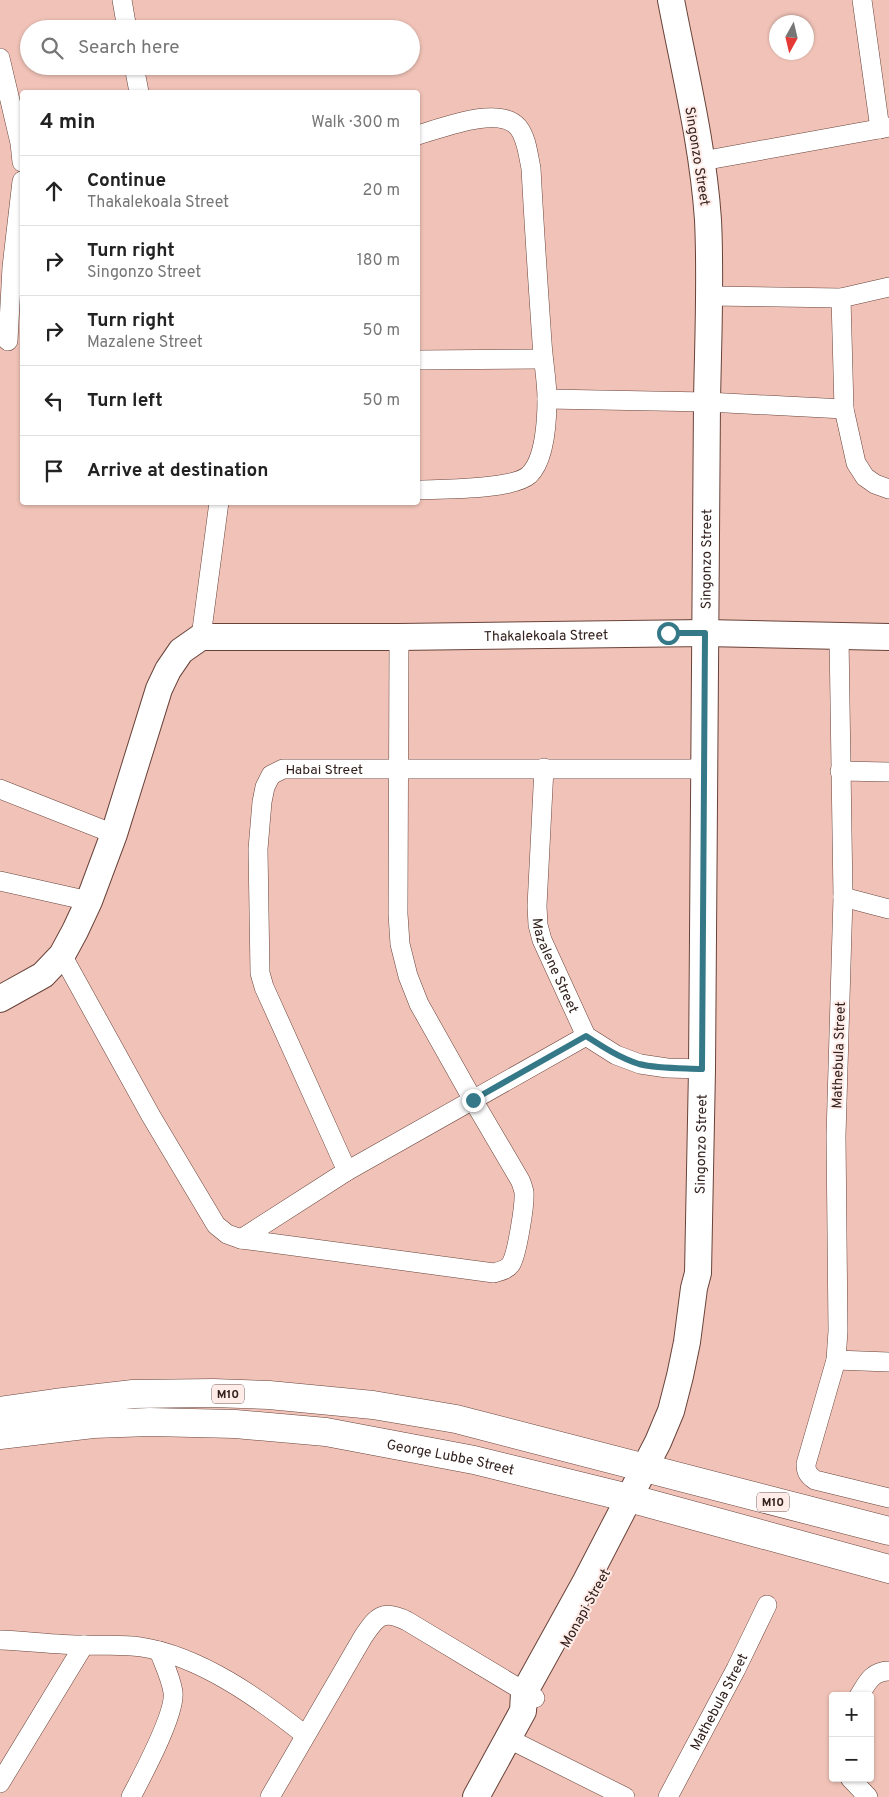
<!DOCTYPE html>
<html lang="en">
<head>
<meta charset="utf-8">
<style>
	body { margin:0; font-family:Overpass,sans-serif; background:#f2f2f2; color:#222 }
	.controls { position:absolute; right:15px; bottom:15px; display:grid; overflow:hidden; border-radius:5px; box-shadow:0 1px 4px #0004 }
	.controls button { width:45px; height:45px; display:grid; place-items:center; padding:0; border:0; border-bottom:1px solid #e0e0e0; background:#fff; color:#222; font:25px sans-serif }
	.compass { position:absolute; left:769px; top:15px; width:45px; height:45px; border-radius:50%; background:#fff; box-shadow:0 1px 4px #0004; rotate:188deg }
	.stop { position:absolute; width:15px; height:15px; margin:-11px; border:4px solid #357988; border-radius:50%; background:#fff }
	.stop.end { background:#357988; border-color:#fff; box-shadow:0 1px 5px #0008 }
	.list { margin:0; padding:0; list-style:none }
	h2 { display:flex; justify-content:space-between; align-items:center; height:65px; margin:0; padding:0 20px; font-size:21px }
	h2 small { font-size:16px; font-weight:400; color:#767676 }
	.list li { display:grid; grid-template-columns:32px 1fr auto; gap:15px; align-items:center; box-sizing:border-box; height:70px; padding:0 20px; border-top:1px solid #e0e0e0 }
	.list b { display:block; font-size:19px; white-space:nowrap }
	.list p { margin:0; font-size:16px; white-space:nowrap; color:#767676 }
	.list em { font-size:16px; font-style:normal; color:#767676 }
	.icon { flex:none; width:28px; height:28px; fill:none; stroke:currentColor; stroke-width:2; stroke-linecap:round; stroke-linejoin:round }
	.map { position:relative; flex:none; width:889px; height:1797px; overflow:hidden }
	.search { position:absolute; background:#fff; box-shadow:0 1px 4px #0004; left:20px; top:20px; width:400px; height:55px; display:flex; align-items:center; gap:12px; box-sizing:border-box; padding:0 18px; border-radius:28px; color:#767676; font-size:19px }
	.panel { position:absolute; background:#fff; box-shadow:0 1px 4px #0004; left:20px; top:90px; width:400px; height:415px; border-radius:5px }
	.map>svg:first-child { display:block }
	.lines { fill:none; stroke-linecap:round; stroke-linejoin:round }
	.street-casing { stroke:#69433a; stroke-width:20 }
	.secondary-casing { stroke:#69433a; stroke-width:28 }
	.primary-casing { stroke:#69433a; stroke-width:29 }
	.street { stroke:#fff; stroke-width:19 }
	.secondary { stroke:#fff; stroke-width:26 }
	.primary { stroke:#fff; stroke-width:28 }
	.route { stroke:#357988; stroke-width:6 }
	.labels { text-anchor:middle; stroke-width:4; stroke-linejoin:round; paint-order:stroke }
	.shield { fill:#ffebe7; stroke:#705e5a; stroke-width:1 }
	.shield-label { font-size:12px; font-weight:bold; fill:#32211d }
	.street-label { font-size:14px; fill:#32211d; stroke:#ffebe7 }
</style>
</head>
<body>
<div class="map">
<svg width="889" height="1797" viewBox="0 0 889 1797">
	<rect width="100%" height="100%" fill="#f1c3b8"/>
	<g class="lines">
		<defs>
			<g id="street">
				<path d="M122,0L127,29"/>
				<path d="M862,0L880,129"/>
				<path d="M0,58L20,143L22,162"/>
				<path d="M134,66L139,92"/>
				<path d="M418,135C442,128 499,105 518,127C527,138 528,155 531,168C534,226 538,284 542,342C543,361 547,380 547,399C547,420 545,460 529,475C512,490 442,489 418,490"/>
				<path d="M702,161L889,127"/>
				<path d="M709,296L841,298L889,287"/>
				<path d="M841,298L844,409L856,463L865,477L875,484L889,489"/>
				<path d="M8,341L12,267L22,181"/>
				<path d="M418,360L543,359"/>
				<path d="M547,399L707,402L844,409"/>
				<path d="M839,636L843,897L836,1136L838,1331L836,1360L806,1464C806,1472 808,1475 815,1480L889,1498"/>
				<path d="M201,637L219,502"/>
				<path id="s1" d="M544,768L537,906L538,925L542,940L586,1036L616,1055L640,1064L667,1068L702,1069"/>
				<path d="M840,771L889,772"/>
				<path d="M0,789L114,834"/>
				<path d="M0,881L89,901"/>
				<path d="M843,897L889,909"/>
				<path d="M62,955L151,1116L216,1225L227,1234L241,1239L494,1273C500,1271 507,1270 511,1264C517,1254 525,1205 524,1192C523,1188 522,1184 520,1180L473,1100L419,1004L408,976L400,944L398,914L399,637"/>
				<path id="s2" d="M347,1171L264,987L260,973L258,849L262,802L265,787L271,775L283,769H704"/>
				<path d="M241,1239L347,1171L586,1036"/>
				<path d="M836,1360L889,1362"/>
				<path d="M0,1640C28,1641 56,1645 84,1645C103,1646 123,1644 141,1647C200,1656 260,1699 305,1735"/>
				<path d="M859,1696C867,1683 872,1671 889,1671"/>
				<path d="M509,1739L625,1797"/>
				<path d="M850,1778L868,1797"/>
				<path d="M0,1783L84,1645"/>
				<path d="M131,1797C142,1776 176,1713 173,1692C171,1678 164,1664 159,1651"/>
				<path d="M270,1797L363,1637C377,1616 383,1609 407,1621L535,1698"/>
				<path id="s3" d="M668,1797L736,1669L767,1605"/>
			</g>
			<g id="secondary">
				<path id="s4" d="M0,999L43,975L62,955L75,931L89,901L114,834L159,689L168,670L181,651L201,637H399L705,633L889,637"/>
				<path id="s5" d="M476,1797L523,1711L524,1693L586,1581L658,1442L671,1411L680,1376L687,1342L694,1288L698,1273L702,1069L707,402C708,341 711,280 708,220C703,146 685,73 671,0"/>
			</g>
			<g id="primary">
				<path d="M0,1411L55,1403L133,1394L213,1393L269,1395L373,1405L456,1419L889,1531"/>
				<path id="s6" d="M0,1435L93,1424L150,1422L235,1424L326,1432L474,1460L629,1498L889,1569"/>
			</g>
		</defs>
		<use href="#street" class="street-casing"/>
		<use href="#secondary" class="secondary-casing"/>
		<use href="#primary" class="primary-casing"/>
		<use href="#street" class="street"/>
		<use href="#secondary" class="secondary"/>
		<use href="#primary" class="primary"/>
	</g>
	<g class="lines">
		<path class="route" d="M473,1100L586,1036C603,1047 620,1058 639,1064C659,1069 681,1068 702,1069L705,633H668"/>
	</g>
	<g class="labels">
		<g class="shield">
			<rect x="212" y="1384.5" width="32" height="19" rx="4"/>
			<rect x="757" y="1492.5" width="32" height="19" rx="4"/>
		</g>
		<g class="shield-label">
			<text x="228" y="1398">M10</text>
			<text x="773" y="1506">M10</text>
		</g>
		<g class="street-label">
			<text transform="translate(698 156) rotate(81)" y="5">Singonzo Street</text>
			<text dy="5" stroke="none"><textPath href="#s5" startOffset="1289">Singonzo Street</textPath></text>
			<text dy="5" stroke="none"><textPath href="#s4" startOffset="774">Thakalekoala Street</textPath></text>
			<text dy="5" stroke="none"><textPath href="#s2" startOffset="471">Habai Street</textPath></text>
			<text dy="5" stroke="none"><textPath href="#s1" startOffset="201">Mazalene Street</textPath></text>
			<text transform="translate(838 1055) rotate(-88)" y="5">Mathebula Street</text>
			<text dy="5" stroke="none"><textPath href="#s5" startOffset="704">Singonzo Street</textPath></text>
			<text dy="5" stroke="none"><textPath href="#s6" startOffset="454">George Lubbe Street</textPath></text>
			<text transform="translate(585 1608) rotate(-61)" y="5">Monapi Street</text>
			<text dy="5" stroke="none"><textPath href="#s3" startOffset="108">Mathebula Street</textPath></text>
		</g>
	</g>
</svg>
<div class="controls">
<button>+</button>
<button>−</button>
</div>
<svg class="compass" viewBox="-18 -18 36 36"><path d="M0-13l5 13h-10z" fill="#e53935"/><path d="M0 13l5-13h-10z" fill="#767676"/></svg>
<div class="stop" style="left:668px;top:633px"></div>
<div class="stop end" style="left:473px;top:1100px"></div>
<div class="search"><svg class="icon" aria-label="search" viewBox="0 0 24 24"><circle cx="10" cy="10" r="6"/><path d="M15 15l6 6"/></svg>Search here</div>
<section class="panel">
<h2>4 min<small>Walk · 300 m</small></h2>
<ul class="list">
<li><svg class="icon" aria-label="ahead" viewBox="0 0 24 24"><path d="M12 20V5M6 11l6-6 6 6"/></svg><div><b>Continue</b><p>Thakalekoala Street</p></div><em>20 m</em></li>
<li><svg class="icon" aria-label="right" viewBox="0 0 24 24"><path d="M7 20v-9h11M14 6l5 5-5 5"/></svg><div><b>Turn right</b><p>Singonzo Street</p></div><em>180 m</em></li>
<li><svg class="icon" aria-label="right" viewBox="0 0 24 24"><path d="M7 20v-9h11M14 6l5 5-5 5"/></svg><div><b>Turn right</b><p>Mazalene Street</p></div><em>50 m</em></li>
<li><svg class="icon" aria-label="left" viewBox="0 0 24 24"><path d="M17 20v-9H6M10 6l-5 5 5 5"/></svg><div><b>Turn left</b></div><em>50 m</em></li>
<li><svg class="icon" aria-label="arrive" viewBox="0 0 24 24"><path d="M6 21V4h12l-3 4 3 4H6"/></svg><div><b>Arrive at destination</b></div></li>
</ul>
</section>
</div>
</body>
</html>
